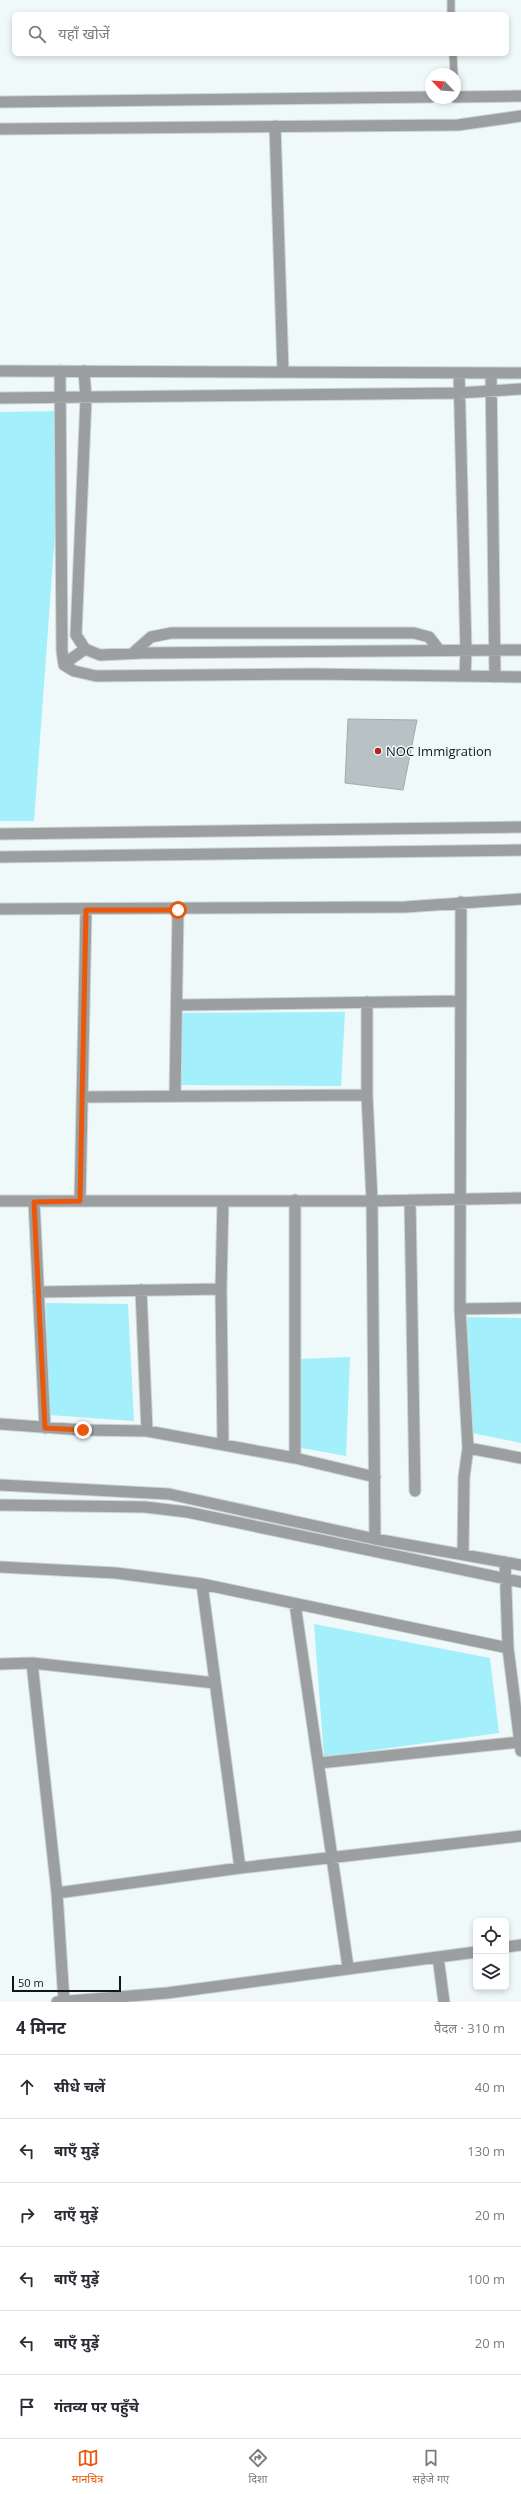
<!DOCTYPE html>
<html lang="hi">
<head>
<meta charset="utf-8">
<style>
	body { margin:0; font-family:"Open Sans","Noto Sans Devanagari",sans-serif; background:#f2f2f3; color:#2b2b33 }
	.controls { position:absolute; right:12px; bottom:12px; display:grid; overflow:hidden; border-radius:6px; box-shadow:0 2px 6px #0003 }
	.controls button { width:36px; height:36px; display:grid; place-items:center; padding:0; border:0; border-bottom:1px solid #e1e1e2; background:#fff; color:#2b2b33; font:20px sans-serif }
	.compass { position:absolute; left:425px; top:68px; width:36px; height:36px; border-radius:50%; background:#fff; box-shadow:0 2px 6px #0003; rotate:295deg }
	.scale { position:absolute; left:12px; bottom:10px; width:109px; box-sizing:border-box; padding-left:4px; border:2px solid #131617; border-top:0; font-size:11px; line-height:14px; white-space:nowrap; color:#131617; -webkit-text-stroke:3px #eff9fa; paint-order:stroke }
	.stop { position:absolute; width:12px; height:12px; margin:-9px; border:3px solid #ea580c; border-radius:50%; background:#fff }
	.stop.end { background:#ea580c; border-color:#fff; box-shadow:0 1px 4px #0008 }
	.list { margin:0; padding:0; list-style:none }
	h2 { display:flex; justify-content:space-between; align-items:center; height:52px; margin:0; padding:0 16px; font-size:17px }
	h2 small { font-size:13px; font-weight:400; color:#7c7c81 }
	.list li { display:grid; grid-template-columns:26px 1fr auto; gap:12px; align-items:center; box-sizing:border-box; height:64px; padding:0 16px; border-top:1px solid #e1e1e2 }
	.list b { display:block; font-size:15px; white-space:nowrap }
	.list em { font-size:13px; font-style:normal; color:#7c7c81 }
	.icon { flex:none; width:22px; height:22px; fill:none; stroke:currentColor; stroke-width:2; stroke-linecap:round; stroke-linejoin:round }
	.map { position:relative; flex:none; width:521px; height:2002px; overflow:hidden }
	.search { position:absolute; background:#fff; box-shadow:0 2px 6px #0003; left:12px; right:12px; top:12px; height:44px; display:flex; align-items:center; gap:10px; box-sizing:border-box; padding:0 14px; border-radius:6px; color:#7c7c81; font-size:15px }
	.sheet { height:436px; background:#fff }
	nav { display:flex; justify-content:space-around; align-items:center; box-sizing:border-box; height:56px; border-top:1px solid #e1e1e2; background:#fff; font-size:11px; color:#7c7c81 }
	nav a { display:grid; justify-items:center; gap:2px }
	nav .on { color:#ea580c }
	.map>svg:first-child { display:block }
	.green { fill:#a4effc }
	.building { fill:#b8c1c3; stroke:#a2abac }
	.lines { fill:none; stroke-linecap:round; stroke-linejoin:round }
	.service-casing { stroke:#ccd5d6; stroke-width:9 }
	.minor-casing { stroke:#ccd5d6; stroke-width:13 }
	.tertiary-casing { stroke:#ccd5d6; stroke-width:13 }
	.service { stroke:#9c9fa0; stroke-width:7 }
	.minor { stroke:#9c9fa0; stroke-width:11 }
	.tertiary { stroke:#9c9fa0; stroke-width:11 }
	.route { stroke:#ea580c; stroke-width:5 }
	.poi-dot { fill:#b4251c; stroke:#eff9fa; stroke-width:1.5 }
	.labels { text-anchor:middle; stroke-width:3; stroke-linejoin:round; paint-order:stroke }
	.poi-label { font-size:13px; fill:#131617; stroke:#eff9fa; text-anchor:start }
</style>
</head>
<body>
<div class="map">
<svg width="521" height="2002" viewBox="0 0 521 2002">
	<rect width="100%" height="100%" fill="#eff9fa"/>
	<path class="green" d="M64,411L34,821H0V412Z
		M345,1012L341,1086L177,1085L180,1013Z
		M46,1303L128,1304L134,1421L49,1415Z
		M465,1317L521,1318V1443L467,1432Z
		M350,1357L346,1456L296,1447L299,1359Z
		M314,1624L490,1658L499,1733L324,1757Z"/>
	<path class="building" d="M348,719L417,720L403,790L345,783Z"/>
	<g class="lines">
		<defs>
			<path id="service" d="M451,0V14
				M453,54L454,74"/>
			<path id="minor" d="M275,126L283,372
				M0,371L521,373
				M60,371L62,651L64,665L74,671L96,676L312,674L521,677
				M84,371L86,398L76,635L85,649L100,655L143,653L521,650
				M459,373L466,651L465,676
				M491,373L495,677
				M0,398L458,393L521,389
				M133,653L151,637L171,633H414L429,637L440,651
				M64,664L85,649
				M0,834L521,827
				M0,857L521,850
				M461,902L460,1309L468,1448L464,1477L463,1554
				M0,909L405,907L521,899
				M367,1002V1095L372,1201L375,1539
				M177,1005L460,1001
				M175,1096L178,910
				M82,1097L367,1095
				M410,1200L415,1491
				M0,1201H372L521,1198
				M34,1201L45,1428
				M80,1201L86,910
				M223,1201L221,1289L223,1444
				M141,1290L147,1431
				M38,1292L221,1289
				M460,1309L521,1308
				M0,1424L83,1430L147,1431L295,1458L375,1477
				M468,1448L521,1458
				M295,1458V1200
				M0,1485L169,1494L375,1539L521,1565
				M0,1505L145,1507L187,1512L521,1582
				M505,1562L508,1648L521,1751
				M0,1567L116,1573L202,1584L508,1648
				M202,1584L240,1868
				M295,1604L348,1967
				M32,1663L57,1893L64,2002
				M0,1664L32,1663L215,1683
				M319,1763L520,1742
				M57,1893L240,1868L521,1836
				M506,1947L521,1945
				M438,1957L444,2002
				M57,2002L167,1993L476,1952"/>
			<path id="tertiary" d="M455,97L521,96
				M0,102L431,97
				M0,129L458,125L521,116"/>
		</defs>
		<use href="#service" class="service-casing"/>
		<use href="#minor" class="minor-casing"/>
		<use href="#tertiary" class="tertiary-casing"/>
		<use href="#service" class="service"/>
		<use href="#minor" class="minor"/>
		<use href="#tertiary" class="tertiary"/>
	</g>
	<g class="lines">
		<path class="route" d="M83,1430L45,1428L34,1202L80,1201L86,910H178"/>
	</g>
	<circle class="poi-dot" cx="378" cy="751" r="4"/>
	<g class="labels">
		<g class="poi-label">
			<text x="386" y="756">NOC Immigration</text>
		</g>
	</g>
</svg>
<div class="controls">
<button><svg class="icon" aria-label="locate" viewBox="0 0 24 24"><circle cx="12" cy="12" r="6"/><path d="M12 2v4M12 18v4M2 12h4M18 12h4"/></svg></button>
<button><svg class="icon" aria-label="layers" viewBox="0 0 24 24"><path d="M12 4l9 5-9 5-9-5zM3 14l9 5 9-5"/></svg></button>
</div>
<svg class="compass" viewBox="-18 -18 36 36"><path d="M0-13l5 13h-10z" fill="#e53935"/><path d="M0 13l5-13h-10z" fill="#7c7c81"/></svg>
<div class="scale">50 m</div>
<div class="stop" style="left:178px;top:910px"></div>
<div class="stop end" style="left:83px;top:1430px"></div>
<div class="search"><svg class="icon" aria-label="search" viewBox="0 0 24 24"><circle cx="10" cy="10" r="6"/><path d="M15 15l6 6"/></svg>यहाँ खोजें</div>
</div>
<section class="sheet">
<h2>4 मिनट<small>पैदल · 310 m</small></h2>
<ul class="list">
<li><svg class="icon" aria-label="ahead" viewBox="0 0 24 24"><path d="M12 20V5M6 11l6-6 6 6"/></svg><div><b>सीधे चलें</b></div><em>40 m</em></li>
<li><svg class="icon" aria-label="left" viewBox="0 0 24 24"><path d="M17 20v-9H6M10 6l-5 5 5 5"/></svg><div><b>बाएँ मुड़ें</b></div><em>130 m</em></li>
<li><svg class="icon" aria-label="right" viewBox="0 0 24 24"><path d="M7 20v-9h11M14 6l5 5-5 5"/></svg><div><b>दाएँ मुड़ें</b></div><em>20 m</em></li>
<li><svg class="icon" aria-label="left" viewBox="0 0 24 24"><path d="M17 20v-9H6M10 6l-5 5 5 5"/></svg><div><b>बाएँ मुड़ें</b></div><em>100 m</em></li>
<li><svg class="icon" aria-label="left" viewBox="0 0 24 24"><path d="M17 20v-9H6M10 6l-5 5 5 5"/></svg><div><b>बाएँ मुड़ें</b></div><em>20 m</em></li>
<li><svg class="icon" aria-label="arrive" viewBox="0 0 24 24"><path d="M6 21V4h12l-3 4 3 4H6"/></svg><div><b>गंतव्य पर पहुँचे</b></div></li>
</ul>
</section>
<nav>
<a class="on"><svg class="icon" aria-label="map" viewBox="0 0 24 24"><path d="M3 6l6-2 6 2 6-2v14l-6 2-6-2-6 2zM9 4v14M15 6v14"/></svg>मानचित्र</a>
<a><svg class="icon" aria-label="directions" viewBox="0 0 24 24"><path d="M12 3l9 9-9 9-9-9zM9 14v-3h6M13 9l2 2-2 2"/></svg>दिशा</a>
<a><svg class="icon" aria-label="saved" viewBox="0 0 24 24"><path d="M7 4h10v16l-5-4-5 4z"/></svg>सहेजे गए</a>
</nav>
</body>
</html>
